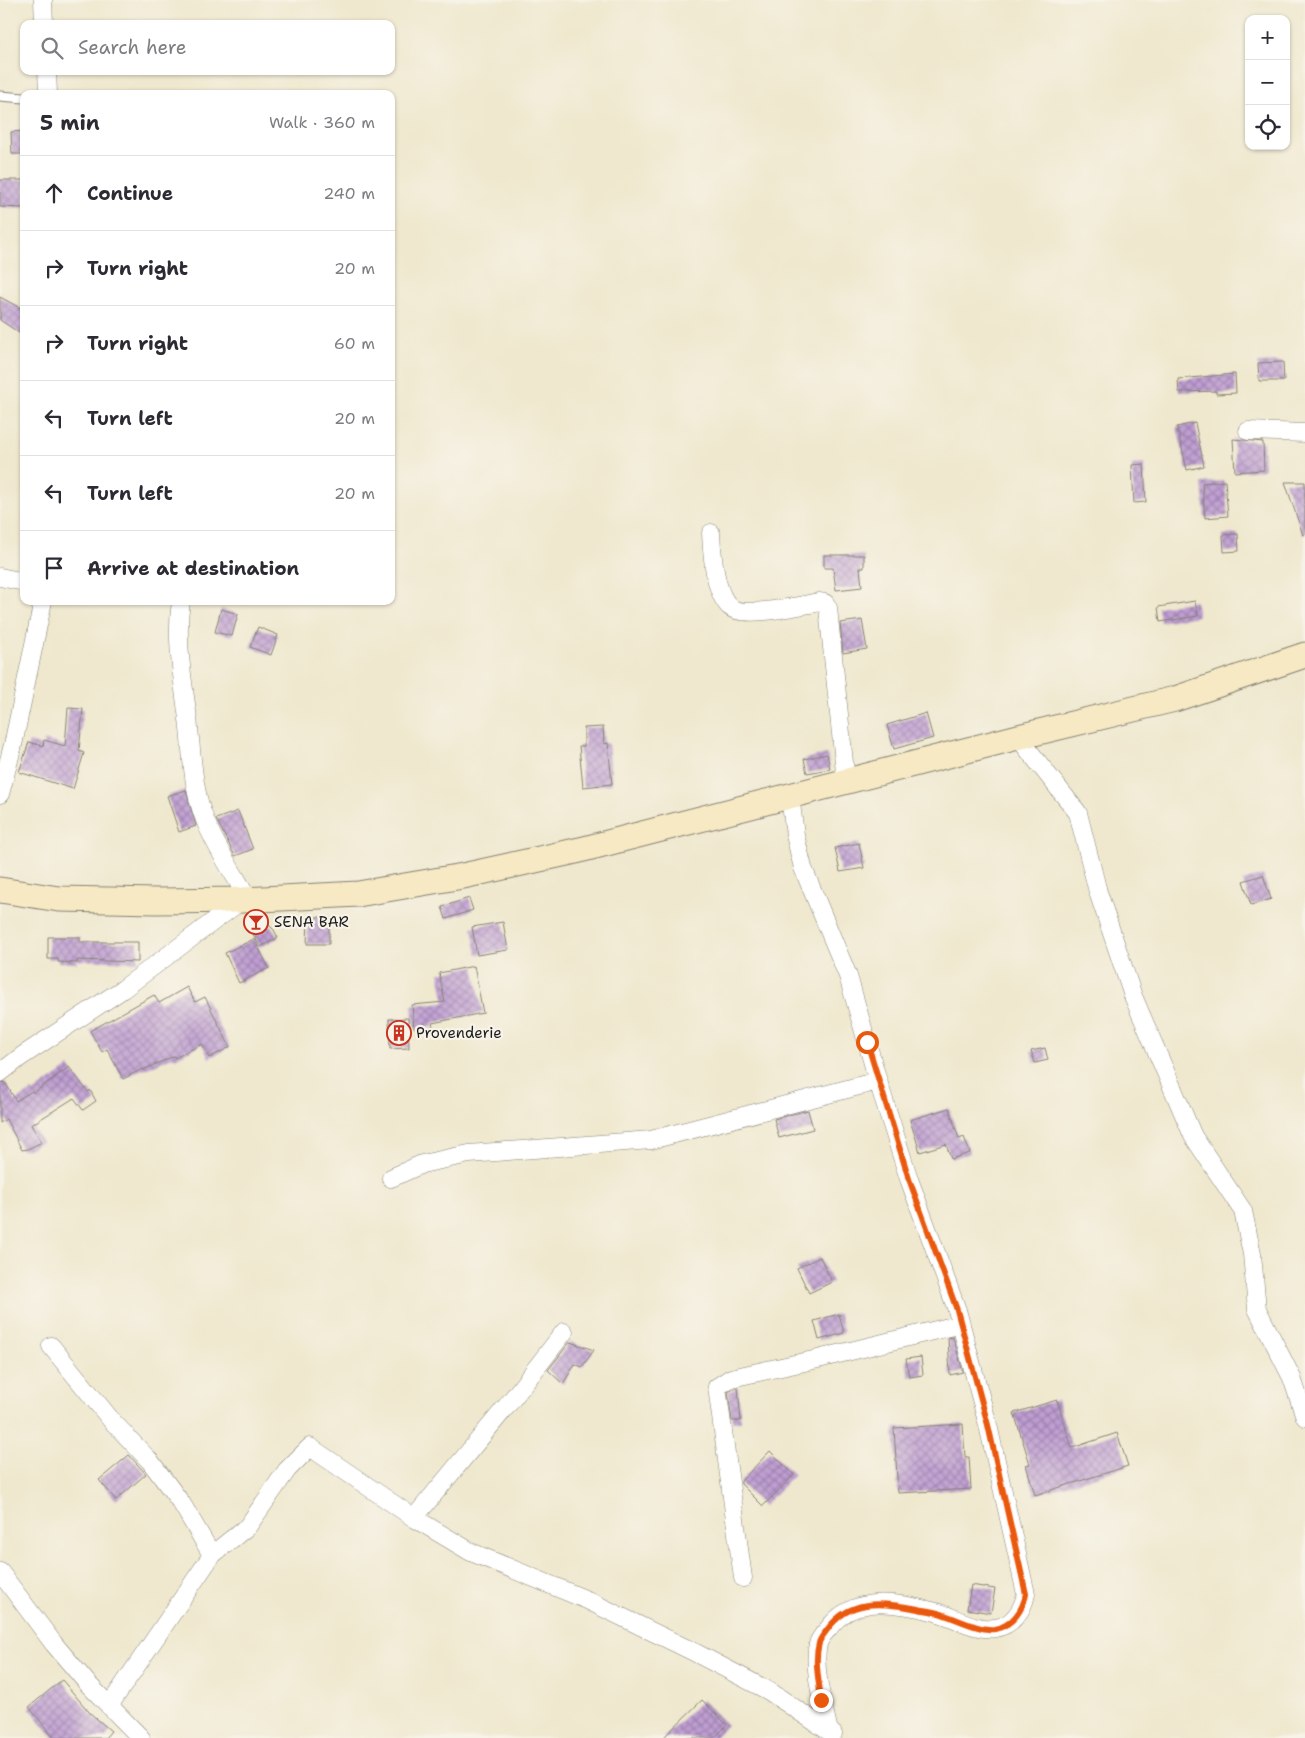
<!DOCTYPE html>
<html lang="en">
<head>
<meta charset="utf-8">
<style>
	body { margin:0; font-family:"Shantell Sans",sans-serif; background:#f2f2f3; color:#2b2b33 }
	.controls { position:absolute; right:15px; top:15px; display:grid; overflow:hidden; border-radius:10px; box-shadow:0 1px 4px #0004 }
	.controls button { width:45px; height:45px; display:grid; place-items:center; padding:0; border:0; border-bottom:1px solid #e1e1e2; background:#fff; color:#2b2b33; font:25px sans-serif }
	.stop { position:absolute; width:15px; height:15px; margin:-11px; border:4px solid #ea580c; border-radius:50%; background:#fff }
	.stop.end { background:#ea580c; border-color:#fff; box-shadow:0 1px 5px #0008 }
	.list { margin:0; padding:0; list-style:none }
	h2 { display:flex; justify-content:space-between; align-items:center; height:65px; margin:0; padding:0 20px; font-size:21px }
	h2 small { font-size:16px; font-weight:400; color:#7c7c81 }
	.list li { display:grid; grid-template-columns:32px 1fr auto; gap:15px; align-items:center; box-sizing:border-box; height:75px; padding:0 20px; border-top:1px solid #e1e1e2 }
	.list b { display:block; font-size:19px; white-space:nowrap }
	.list em { font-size:16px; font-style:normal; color:#7c7c81 }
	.icon { flex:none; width:28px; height:28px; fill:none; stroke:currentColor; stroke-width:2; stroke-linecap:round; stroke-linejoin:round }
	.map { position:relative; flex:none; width:1305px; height:1738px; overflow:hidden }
	.search { position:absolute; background:#fff; box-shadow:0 1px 4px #0004; left:20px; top:20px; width:375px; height:55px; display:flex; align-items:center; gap:12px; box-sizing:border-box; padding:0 18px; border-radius:10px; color:#7c7c81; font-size:19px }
	.panel { position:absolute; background:#fff; box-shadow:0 1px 4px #0004; left:20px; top:90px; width:375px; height:515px; border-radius:10px }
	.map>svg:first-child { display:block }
	.building { fill:url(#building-cross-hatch) }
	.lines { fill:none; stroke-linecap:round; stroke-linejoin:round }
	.service-casing { stroke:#868275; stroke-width:11 }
	.minor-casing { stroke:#868275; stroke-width:19 }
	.secondary-casing { stroke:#868275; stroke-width:27 }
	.service { stroke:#fff; stroke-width:9 }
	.minor { stroke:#fff; stroke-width:18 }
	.secondary { stroke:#f6e9c3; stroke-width:25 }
	.route { stroke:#ea580c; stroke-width:6 }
	.labels { text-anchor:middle; stroke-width:4.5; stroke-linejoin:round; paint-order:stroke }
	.poi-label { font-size:15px; fill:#1c1c1c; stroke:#f7f3e8; text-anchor:start }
</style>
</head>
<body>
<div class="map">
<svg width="1305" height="1738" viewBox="0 0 1305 1738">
	<defs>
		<pattern id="building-cross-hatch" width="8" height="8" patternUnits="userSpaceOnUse" patternTransform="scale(1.25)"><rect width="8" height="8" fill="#bf9ed2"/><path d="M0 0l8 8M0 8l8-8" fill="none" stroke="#9a80aa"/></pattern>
	</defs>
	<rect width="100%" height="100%" fill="#f7f3e8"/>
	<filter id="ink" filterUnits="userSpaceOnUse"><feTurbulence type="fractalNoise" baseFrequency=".02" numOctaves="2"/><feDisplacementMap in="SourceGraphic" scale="10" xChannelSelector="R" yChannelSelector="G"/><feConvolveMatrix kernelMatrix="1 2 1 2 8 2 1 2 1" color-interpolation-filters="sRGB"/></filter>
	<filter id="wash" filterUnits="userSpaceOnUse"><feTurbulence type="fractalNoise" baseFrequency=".0096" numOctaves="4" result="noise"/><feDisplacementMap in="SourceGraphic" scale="20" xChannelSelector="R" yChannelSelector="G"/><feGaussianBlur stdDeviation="1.12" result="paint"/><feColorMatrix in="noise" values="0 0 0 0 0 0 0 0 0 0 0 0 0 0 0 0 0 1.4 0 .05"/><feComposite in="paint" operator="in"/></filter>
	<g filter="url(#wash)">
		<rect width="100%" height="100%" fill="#efe8ce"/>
		<g id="blocks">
			<path class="building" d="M24,131V154H12L11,132Z
				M0,180H24V208L0,207Z
				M0,297L24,310V336L0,320Z
				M1283,362L1284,381H1259L1258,363Z
				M1235,374L1236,393L1216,394V391L1179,392L1178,379Z
				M1195,423L1204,466L1187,470L1177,427Z
				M1233,439L1263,442L1264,470L1235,472Z
				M1144,464L1146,502L1134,503L1132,465Z
				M1225,481L1228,516L1205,518L1202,483Z
				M1285,482H1305V534L1303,535Z
				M1238,534L1239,551L1224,552L1223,535Z
				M824,555H864V568H860L862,587L836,590L833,568H824Z
				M1195,601L1198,616L1160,622L1158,607Z
				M221,609L238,614L232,636L215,632Z
				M862,620L867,649L843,653L840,623Z
				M258,627L278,635L271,655L250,647Z
				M68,708L83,709L79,751L84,753L73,789L19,772L29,742L43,746L44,740L65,746Z
				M926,713L933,738L894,749L887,725Z
				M603,727L604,744L608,743L612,784L583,787L579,746H584V728Z
				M827,754L830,769L807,773L804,759Z
				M186,790L196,826L179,832L167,796Z
				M238,811L253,849L235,856L216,819Z
				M859,843L864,868L840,872L835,848Z
				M1263,875L1271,899L1251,905L1243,881Z
				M469,898L473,910L446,919L442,907Z
				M255,914H258L274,930L278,938L260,947L247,922Z
				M308,917H329V944H307Z
				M503,922L508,950L477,955L472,927Z
				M48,937H80V942H138V962L77,960V963L58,962V959H48Z
				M254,939L269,968L239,983L225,953Z
				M474,966L483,1013L432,1023L433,1027L414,1028L412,1005L445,1002L439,973Z
				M187,987L195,1002L205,997L230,1047L209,1058L202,1044L175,1058L174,1056L143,1070L142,1069L123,1079L107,1049L102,1052L90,1031L154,995L159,1003Z
				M408,1018L409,1048L390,1049L389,1019Z
				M1045,1048L1048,1060L1035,1063L1031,1051Z
				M69,1067L88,1092L90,1090L96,1101L83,1110L74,1098L31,1125L42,1142L28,1149L22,1150L6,1119L0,1123V1083L5,1082L16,1101L32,1091L33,1093Z
				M949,1108L959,1139L964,1137L970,1153L951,1159L946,1144L920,1152L910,1120Z
				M808,1110L813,1129L779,1138L774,1119Z
				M820,1257L832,1282L809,1293L797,1268Z
				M839,1314L844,1333L819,1340L814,1321Z
				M953,1337L963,1372L950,1375L948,1338Z
				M570,1342L594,1350L582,1367L575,1364L563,1384L548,1370Z
				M921,1357L923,1375L909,1377L906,1359Z
				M738,1387L741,1421H732L728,1392Z
				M1057,1400L1072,1448L1117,1433L1128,1466L1035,1495L1026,1465L1030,1464L1014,1413Z
				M963,1424L965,1457H969L971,1489L898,1493L894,1428Z
				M770,1451L794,1475L763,1506L741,1484V1481Z
				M129,1455L146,1474L116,1500L99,1480Z
				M971,1585L995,1589L991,1613L967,1609Z
				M62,1680L90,1713L111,1731L105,1738H54L29,1707Z
				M702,1700L727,1725L714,1738H663Z"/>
		</g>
	</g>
	<g filter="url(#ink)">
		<use href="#blocks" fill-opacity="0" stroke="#868275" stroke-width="1"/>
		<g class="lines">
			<defs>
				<path id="service" d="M0,96L24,98"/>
				<path id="minor" d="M43,0L44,24
					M47,71L48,94
					M1248,431L1305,433
					M711,533C712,552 714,593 730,607C743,619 801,605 820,602L825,603L828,608L846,782
					M0,577L24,582
					M181,601C175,640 183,680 188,719C192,752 192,788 205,820C216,848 234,874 249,900
					M1018,737L1078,813L1098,892L1133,996L1193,1136L1243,1211L1252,1254L1257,1309L1292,1378L1305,1417
					M0,794L13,745L43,601
					M790,796L795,835L803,868L848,976L878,1081L909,1179L957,1310L988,1425L1026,1594C1023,1610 1012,1626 995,1628C976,1631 954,1617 936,1612C900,1603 854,1593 828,1629C825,1632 821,1637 819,1641C811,1663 824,1709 829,1731
					M0,1073L22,1056L123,989L242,900
					M391,1178L422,1164L469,1154L651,1140L878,1081
					M51,1346L112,1421L150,1461L182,1504L212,1555
					M414,1518L510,1402L564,1332
					M0,1572L54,1644L88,1684L141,1738
					M743,1578L717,1387L731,1378L818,1359L961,1324
					M109,1706L212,1555L248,1526L287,1470L310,1447L414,1518L471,1552L587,1600L694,1652L769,1691L833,1734"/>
				<path id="secondary" d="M0,890L59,899L157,901L242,900L358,894L463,876L580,850L1018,737L1175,699L1305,655"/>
			</defs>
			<use href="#service" class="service-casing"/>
			<use href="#minor" class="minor-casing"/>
			<use href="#secondary" class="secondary-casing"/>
			<use href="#service" class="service"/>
			<use href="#minor" class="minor"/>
			<use href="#secondary" class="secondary"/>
		</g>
	</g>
	<g class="lines" filter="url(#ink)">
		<path class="route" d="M821,1700C819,1681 814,1661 819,1643C820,1638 824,1634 827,1630C849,1599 880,1602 913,1608C922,1610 931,1611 939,1613C955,1618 979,1631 995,1629C1012,1626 1023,1610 1026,1594L988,1425L957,1310L909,1179L867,1042"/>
	</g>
	<defs>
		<symbol id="bar-ring" viewBox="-11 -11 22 22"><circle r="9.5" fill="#f7f3e8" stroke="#c8321e" stroke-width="1.5"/><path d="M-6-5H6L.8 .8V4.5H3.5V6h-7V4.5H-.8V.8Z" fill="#c8321e"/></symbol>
		<symbol id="building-ring" viewBox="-11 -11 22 22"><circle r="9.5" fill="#f7f3e8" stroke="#c8321e" stroke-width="1.5"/><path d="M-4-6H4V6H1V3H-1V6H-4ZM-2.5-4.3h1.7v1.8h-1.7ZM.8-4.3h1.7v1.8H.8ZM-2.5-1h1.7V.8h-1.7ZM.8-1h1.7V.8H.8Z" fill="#c8321e"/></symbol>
	</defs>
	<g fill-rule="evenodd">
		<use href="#bar-ring" x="242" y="908" width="28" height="28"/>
		<use href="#building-ring" x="385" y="1019" width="28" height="28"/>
	</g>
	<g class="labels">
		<g class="poi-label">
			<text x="274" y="927">SENA BAR</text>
			<text x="416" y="1038">Provenderie</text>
		</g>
	</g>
</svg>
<div class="controls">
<button>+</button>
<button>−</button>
<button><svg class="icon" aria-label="locate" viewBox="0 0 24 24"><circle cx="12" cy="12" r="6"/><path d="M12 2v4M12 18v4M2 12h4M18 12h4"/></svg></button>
</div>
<div class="stop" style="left:867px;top:1042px"></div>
<div class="stop end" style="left:821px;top:1700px"></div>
<div class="search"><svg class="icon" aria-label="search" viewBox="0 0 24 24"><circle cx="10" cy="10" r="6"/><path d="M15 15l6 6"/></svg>Search here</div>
<section class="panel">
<h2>5 min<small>Walk · 360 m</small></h2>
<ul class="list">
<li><svg class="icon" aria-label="ahead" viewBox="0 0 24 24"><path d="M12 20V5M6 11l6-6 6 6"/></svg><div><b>Continue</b></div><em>240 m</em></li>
<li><svg class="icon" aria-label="right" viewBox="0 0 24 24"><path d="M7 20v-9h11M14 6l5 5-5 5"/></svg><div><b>Turn right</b></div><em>20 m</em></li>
<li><svg class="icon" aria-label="right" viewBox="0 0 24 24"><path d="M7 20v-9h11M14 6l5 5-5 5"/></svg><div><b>Turn right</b></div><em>60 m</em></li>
<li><svg class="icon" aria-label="left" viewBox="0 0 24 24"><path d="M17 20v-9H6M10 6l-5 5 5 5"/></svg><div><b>Turn left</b></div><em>20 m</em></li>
<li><svg class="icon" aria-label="left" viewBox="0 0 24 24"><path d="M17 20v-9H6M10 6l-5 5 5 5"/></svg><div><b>Turn left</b></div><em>20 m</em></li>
<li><svg class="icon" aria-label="arrive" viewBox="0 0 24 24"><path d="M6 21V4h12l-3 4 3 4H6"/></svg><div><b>Arrive at destination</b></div></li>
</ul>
</section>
</div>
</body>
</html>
